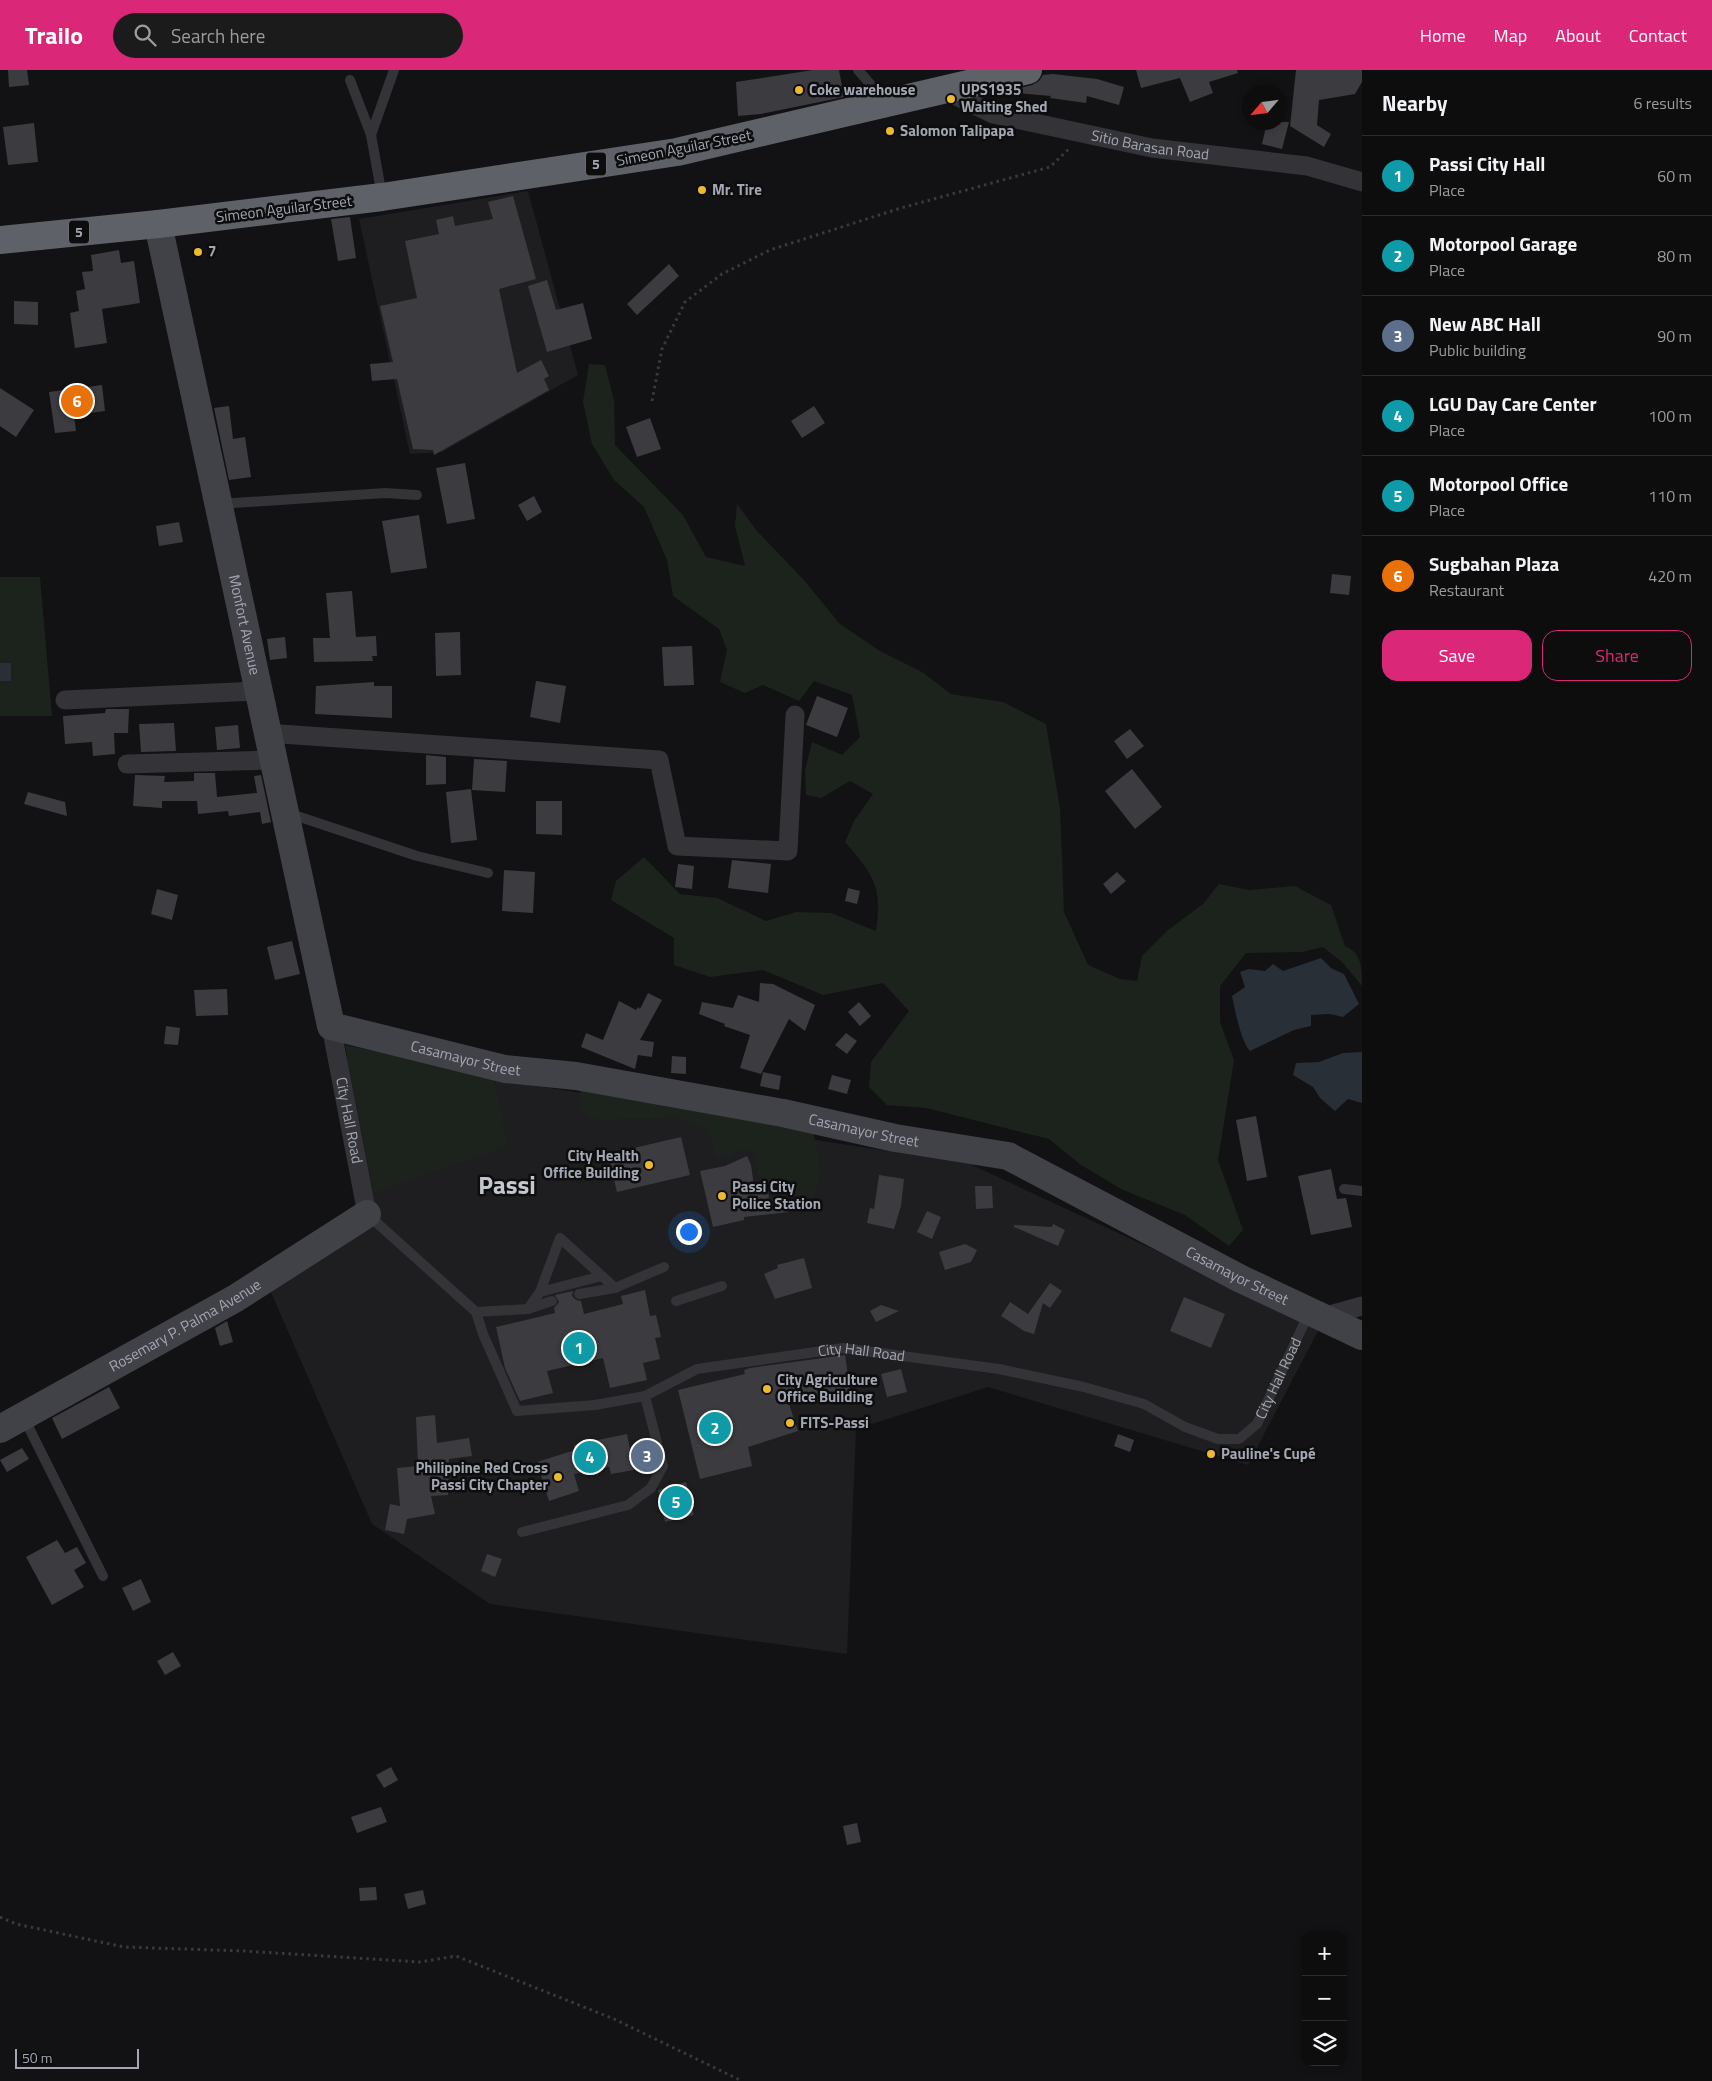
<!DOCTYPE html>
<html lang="en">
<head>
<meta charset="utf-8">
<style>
	body { margin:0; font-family:"Titillium Web",sans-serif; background:#1c1b1c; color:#f1f3f6 }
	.controls { position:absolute; right:15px; bottom:15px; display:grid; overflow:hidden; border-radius:10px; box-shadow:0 2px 8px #0003 }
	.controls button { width:45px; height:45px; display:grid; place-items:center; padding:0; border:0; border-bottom:1px solid #2e2d2e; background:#0e0d0e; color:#f1f3f6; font:25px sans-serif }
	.compass { position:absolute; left:1242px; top:15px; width:45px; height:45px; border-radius:50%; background:#0e0d0e; box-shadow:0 2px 8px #0003; rotate:242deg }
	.scale { position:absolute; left:15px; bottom:12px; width:124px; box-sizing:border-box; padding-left:5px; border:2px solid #a3a7b3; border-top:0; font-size:14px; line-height:18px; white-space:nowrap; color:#a3a7b3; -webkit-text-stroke:4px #0d0d0e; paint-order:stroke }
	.you { position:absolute; left:688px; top:1161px; width:18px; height:18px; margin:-12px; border:4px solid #fff; border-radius:50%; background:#1a73e8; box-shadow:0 0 0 8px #1a73e833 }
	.badge { display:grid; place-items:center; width:32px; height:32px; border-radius:50%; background:#db2777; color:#fff; font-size:16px; font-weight:700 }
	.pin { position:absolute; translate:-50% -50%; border:2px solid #fff; box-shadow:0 1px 5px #0006 }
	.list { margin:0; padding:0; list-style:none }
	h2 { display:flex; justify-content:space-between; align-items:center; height:65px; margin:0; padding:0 20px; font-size:21px }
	h2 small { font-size:16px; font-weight:400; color:#9b9c9e }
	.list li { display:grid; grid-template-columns:32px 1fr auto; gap:15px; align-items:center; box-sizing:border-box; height:80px; padding:0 20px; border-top:1px solid #2e2d2e }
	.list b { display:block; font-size:19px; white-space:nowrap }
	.list p { margin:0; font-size:16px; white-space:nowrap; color:#9b9c9e }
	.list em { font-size:16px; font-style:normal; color:#9b9c9e }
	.actions { display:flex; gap:10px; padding:15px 20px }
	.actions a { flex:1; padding:11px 0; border:1px solid #db2777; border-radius:15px; text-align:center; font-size:18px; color:#db2777 }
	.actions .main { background:#db2777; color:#fff }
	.icon { flex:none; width:28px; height:28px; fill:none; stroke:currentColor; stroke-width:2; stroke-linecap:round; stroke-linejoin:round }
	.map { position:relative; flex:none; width:1362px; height:2011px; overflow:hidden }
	header { display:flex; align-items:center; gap:30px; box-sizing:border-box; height:70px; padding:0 25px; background:#db2777; color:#fff }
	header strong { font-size:24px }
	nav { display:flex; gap:28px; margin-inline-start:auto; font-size:18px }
	.search { width:350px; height:45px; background:#1c1b1c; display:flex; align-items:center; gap:12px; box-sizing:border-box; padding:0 18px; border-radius:28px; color:#9b9c9e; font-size:19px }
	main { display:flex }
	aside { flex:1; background:#0e0d0e }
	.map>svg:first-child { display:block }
	.built { fill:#1e1e20 }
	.green { fill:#1c231d }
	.water { fill:#282f36 }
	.building { fill:#3c3c40 }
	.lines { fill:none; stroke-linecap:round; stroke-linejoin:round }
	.path { stroke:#393a3f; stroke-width:3; stroke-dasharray:2.5 4; stroke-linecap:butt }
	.lane { stroke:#333338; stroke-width:10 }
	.street { stroke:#333338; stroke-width:19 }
	.secondary { stroke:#414248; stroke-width:28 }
	.highway { stroke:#5f6169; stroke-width:28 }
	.poi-dot { fill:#edb92f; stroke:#0d0d0e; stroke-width:2 }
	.labels { text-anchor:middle; stroke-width:5; stroke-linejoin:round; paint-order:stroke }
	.shield { fill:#0d0d0e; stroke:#767982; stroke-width:1 }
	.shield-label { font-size:14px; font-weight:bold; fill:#a3a7b3 }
	.poi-label { font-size:15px; font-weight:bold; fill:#a3a7b3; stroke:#0d0d0e; text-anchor:start }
	.street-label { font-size:15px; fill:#a3a7b3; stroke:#0d0d0e }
	.town-label { font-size:25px; font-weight:bold; fill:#c4c6cf; stroke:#0d0d0e }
</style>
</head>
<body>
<header>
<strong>Trailo</strong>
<div class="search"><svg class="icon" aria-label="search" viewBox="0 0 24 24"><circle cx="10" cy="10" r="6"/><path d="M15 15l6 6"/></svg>Search here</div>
<nav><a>Home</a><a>Map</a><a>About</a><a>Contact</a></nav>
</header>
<main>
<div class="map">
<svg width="1362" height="2011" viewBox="0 0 1362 2011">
	<rect width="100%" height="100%" fill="#121113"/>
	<path class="built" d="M528,121L578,305L442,382L410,384L359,149Z
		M343,987L576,1022L797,1067L970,1094L1320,1257L1248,1395L988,1317L856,1359L847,1584L490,1534L372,1454L270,1220L376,1146Z"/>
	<path class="green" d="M589,294L605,295L614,331L615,375L683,445L706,487L745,496L735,456L737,434L757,461L803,509L840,554L880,581L922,602L951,624L1003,632L1046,654L1060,738L1064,842L1088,895L1120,909L1137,911L1142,886L1168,860L1203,834L1219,814L1249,820L1295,816L1331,835L1345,876C1362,883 1362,898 1362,916L1342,892L1323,877L1302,882L1246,883L1220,916V952L1234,990L1218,1090L1243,1160L1229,1176L1185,1145L1123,1120L1081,1095L1049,1069L926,1038L887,1035L869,1017L871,992L909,941L883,913L823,925L763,900L710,907L674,895V868L611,830L616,811L644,787L680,824L717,828L766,851L796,842L831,843L876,861C882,815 874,806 845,772L854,751L873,724L850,711L821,728L806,725L805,700L812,672L842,685L860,667L852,625L814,611L799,631L763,615L745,623L720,612L727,580L719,559L673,526L667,490L644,437L614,410L592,374L583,332Z
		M0,507H40L52,646H0Z
		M345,975L493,1005L508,1076L374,1122Z
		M581,1017L812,1058C818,1082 829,1116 805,1133L800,1126L769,1115L759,1105L755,1085L743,1078L729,1086H715L708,1059L692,1055L679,1047L598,1050L578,1039Z"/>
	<path class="water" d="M0,593H11V611H0Z
		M1321,888L1331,898L1344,904L1359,934L1343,947L1330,944L1311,945V956L1294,960L1250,981C1241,972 1235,940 1232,926L1245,917L1240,902L1249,899L1265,901L1273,894L1283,901Z
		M1362,982V1033L1348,1029L1335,1041L1320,1028L1313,1017L1293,1005L1296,993L1319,992L1343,983Z"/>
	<path class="building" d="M8,0H27L29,15L9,17Z
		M813,0H839L844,27L761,44L738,46L736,12Z
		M1136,0H1237L1238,3L1209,12L1213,23L1190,32L1180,8L1141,18Z
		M1296,0H1362V12L1355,24L1319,30L1317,55L1331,64L1324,77L1290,56Z
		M1053,4L1097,9L1124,17L1119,35L1087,26L1086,33L1050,28L1051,26L1004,22L1032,15L1039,11L1043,5Z
		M1267,52H1289L1282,79L1262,74Z
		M34,53L38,92L8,95L3,57Z
		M513,126L536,209L499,219L517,303L541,290L549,306L544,309L549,320L434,385L433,380L413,379L397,309L372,311L370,294L393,292L380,236L417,228L405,171L439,164L436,150L453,146L455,156L493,149L488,132Z
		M350,147L356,188L338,191L331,149Z
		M119,180L121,193L134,191L140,233L102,239L107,273L75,278L70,243L79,241L76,221L85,219L82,202L93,201L91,185Z
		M669,194L679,206L637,245L627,234Z
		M547,210L556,240L583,233L592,269L547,282L528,216Z
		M14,231L38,232V255L14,254Z
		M102,315L105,341L74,345L76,361L55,363L49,322Z
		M0,318L34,340L16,367L0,356Z
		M229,336L233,369L245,367L251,407L229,410L214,338Z
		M814,336L825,353L802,368L791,351Z
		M650,348L661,379L637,387L626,357Z
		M465,393L475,449L447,454L436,398Z
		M534,426L542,442L527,451L518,435Z
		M419,445L427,498L391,503L382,451Z
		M179,452L183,472L159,476L156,456Z
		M1332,504L1351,506L1349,525L1330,523Z
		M352,521L356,567L376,566L377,586H372L373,591L314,592L313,568H330L326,523Z
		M460,562L461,605L436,606L435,563Z
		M285,567L287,588L270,590L267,569Z
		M692,576L694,615L664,616L662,577Z
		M536,611L566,616L560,653L530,647Z
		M374,612V616H392V648L315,644L316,616Z
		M817,626L848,638L837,667L806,655Z
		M106,639H129L128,663H114L115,684L93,686L92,672L65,674L63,646L105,643Z
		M174,653L176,681L141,682L139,654Z
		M238,655L240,678L217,680L215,657Z
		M1130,659L1144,676L1127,689L1114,671Z
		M426,685L446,687V714L426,715Z
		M474,689L507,691L505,722L472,720Z
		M1132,699L1162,737L1135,759L1105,721Z
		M194,703H215L217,727L257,723L254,706L261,705L271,752L262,754L260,742L229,746L228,741L198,744L197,731H162V738L133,736L135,705L165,706L164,712L194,711Z
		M471,719L477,770L451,773L446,722Z
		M28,722L65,732L67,746L24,734Z
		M536,731H562V765L536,764Z
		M732,790L771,794L768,823L728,818Z
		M678,794L694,796L692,819L675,817Z
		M504,800L535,802L533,843L502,841Z
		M1117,802L1126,811L1111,824L1103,814Z
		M848,818L860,821L857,834L845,831Z
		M157,819L178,825L172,850L151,844Z
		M292,871L300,904L275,910L267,877Z
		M760,913L773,914L815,935L805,961L789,949L761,1004L740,998L750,965L724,956L725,954L699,944L702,932L733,938L738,925L759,932Z
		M227,919L228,945L196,946L194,920Z
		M648,923L662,930L640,970L654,972L652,987L638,985L635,999L581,977L586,963L603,970L619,931L636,940L638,937L640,939Z
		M859,932L871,946L860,956L848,942Z
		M166,956L180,958L178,975L164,974Z
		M846,963L857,971L847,984L835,975Z
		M672,986L686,987V1004L671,1003Z
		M763,1002L781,1006L779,1020L760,1016Z
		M832,1005L851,1010L847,1024L828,1019Z
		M1256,1046L1267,1107L1247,1111L1236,1050Z
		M681,1067L690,1105L617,1122L608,1084Z
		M747,1086L751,1095L755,1123L768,1121L769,1130L787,1128L789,1142L744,1147V1150L713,1157L700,1101L725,1096Z
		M1331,1099L1337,1129L1346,1128L1352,1157L1311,1165L1298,1106Z
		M879,1105L904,1109L901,1136L894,1159L867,1153L870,1138L874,1139Z
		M975,1116H992L993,1138L976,1139Z
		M927,1141L941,1147L932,1169L917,1162Z
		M1053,1154L1065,1160L1058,1176L1014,1157V1155L1052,1157Z
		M965,1174L977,1180L971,1192L945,1200L939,1182Z
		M804,1188L812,1218L775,1229L764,1204L778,1198L777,1195Z
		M1050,1213L1062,1221L1050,1238L1043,1233L1034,1264L1024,1261L1001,1246L1010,1232L1028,1244Z
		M645,1220L650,1246L656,1245L661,1267L655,1268L660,1289L643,1293L647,1310L610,1318L603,1288L547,1301L553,1323L520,1331L505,1298L496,1257L555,1243L554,1238L559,1232L555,1225L573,1221L572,1226L576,1230L581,1231L584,1244L623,1234L621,1226Z
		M1184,1227L1225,1244L1211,1278L1170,1261Z
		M881,1235L899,1241L876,1252L870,1241Z
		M227,1251L233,1272L220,1276L215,1258Z
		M845,1285L851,1326L789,1334L798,1361L748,1377L752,1396L700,1409L678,1320L745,1304L744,1300L750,1298Z
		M901,1299L907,1322L887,1327L881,1304Z
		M109,1317L120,1338L62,1369L52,1348Z
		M435,1345L437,1373L469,1368L472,1386L449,1389L448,1425L431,1426L435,1444L407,1449L404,1464L385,1460L390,1434L400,1436L397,1398L418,1396L416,1347Z
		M627,1364L634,1400L611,1404L609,1397L574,1404L579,1421L549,1431L537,1392L575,1380L574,1375Z
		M1118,1364L1134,1370L1130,1382L1114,1376Z
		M22,1378L29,1389L7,1402L0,1390Z
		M686,1412L694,1445L665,1452L658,1420Z
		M57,1470L65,1483L77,1477L86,1493L74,1500L84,1517L52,1535L26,1487Z
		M487,1484L502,1489L495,1507L481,1501Z
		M141,1509L151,1532L133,1541L122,1518Z
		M173,1582L181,1596L165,1605L157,1591Z
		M391,1697L398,1710L384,1718L376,1705Z
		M381,1737L387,1752L357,1763L351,1747Z
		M857,1753L861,1772L847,1775L843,1756Z
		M376,1817L377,1830L360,1831L359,1818Z
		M423,1820L426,1834L408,1839L404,1824Z"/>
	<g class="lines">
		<path class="path" d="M652,331L662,279L685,232L722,204L770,180L901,138L1050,97L1071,77
			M0,1847L16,1854L124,1877L244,1881L420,1892L456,1886L614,1949L742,2011"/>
		<g class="lane">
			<path d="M858,0L885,31"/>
			<path d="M350,10L371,65L382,126"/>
			<path d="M371,65L394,0"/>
			<path d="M219,434L385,423L417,425"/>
			<path d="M288,743L417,786L488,803"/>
			<path d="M1344,1119L1362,1121"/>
			<path d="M367,1144L476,1242"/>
			<path d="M540,1222L560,1168L602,1206"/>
			<path d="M579,1224L615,1218L664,1197"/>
			<path d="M676,1231L722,1216"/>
			<path d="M528,1239L540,1222L602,1206L615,1218"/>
			<path id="s1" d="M476,1242L483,1264L517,1341L595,1335L645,1326L697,1299L843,1278L999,1299L1084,1317L1144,1334L1185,1357L1218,1369H1239L1257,1354L1309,1243"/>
			<path d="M476,1242L528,1239L552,1231"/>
			<path d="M23,1346L103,1506"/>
			<path d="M522,1462L628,1435L651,1418L663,1396L645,1326"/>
		</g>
		<g class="street">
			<path id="s2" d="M944,20L993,44L1152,78L1307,96L1362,112"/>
			<path d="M65,630L257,621"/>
			<path d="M266,663L659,690L677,776L788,781L795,645"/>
			<path d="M127,694L272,690"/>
			<path id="s3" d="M331,956L367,1144"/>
			<path d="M1323,1247L1362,1236"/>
		</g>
		<g class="secondary">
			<path id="s4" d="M158,154L331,956L505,999L576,1006L783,1043L895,1068L1008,1086L1239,1208L1362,1266"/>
			<path id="s5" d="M0,1359L236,1228L367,1144"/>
		</g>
		<path class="highway" d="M0,170L158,154L382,127L677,82L1028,0"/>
	</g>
	<g class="poi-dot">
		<circle cx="799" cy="20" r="5"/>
		<circle cx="951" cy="29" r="5"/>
		<circle cx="890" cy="61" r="5"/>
		<circle cx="702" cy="120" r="5"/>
		<circle cx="198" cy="182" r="5"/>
		<circle cx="649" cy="1095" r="5"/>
		<circle cx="722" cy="1126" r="5"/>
		<circle cx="767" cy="1319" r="5"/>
		<circle cx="790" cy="1353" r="5"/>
		<circle cx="1211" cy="1384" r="5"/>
		<circle cx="558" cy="1407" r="5"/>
	</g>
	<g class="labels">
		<g class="shield">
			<rect x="586" y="82.5" width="20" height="23" rx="4"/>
			<rect x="69" y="150.5" width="20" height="23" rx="4"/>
		</g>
		<g class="shield-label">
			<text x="596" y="99">5</text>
			<text x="79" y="167">5</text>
		</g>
		<g class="poi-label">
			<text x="809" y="25">Coke warehouse</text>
			<text x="961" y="25">UPS1935<tspan x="961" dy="17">Waiting Shed</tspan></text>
			<text x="900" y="66">Salomon Talipapa</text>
			<text x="712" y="125">Mr. Tire</text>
			<text x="208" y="187">7</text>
			<text x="639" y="1091" text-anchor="end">City Health<tspan x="639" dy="17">Office Building</tspan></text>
			<text x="732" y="1122">Passi City<tspan x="732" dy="17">Police Station</tspan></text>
			<text x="777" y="1315">City Agriculture<tspan x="777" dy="17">Office Building</tspan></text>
			<text x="800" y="1358">FITS-Passi</text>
			<text x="1221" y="1389">Pauline's Cupé</text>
			<text x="548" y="1403" text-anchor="end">Philippine Red Cross<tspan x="548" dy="17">Passi City Chapter</tspan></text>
		</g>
		<g class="street-label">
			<text dy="5" stroke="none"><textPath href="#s2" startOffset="215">Sitio Barasan Road</textPath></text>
			<text transform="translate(684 78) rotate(-11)" y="5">Simeon Aguilar Street</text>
			<text transform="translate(284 139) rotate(-7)" y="5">Simeon Aguilar Street</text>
			<text dy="5" stroke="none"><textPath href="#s4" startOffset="410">Monfort Avenue</textPath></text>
			<text dy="5" stroke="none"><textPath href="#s4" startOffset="959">Casamayor Street</textPath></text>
			<text dy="5" stroke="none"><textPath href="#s3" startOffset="96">City Hall Road</textPath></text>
			<text dy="5" stroke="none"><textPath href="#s4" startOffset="1364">Casamayor Street</textPath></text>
			<text dy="5" stroke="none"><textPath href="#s4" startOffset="1769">Casamayor Street</textPath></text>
			<text dy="5" stroke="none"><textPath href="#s5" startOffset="212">Rosemary P. Palma Avenue</textPath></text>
			<text dy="5" stroke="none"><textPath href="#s1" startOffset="461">City Hall Road</textPath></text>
			<text dy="5" stroke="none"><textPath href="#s1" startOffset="926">City Hall Road</textPath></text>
		</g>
		<g class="town-label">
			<text x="507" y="1124">Passi</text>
		</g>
	</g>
</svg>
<div class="controls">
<button>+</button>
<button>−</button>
<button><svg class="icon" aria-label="layers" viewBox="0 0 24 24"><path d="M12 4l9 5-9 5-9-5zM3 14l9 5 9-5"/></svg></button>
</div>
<svg class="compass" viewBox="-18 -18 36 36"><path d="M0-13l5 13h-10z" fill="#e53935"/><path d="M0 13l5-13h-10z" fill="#9b9c9e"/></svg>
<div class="scale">50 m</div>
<div class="you"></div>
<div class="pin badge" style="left:579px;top:1278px;background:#0f9aa8">1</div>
<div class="pin badge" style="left:715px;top:1358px;background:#0f9aa8">2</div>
<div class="pin badge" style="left:647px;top:1386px;background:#5c6f8a">3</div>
<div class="pin badge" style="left:590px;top:1387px;background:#0f9aa8">4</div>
<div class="pin badge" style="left:676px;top:1432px;background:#0f9aa8">5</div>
<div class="pin badge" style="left:77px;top:331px;background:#e8710a">6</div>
</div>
<aside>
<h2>Nearby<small>6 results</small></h2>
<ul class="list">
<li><span class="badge" style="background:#0f9aa8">1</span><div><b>Passi City Hall</b><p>Place</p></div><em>60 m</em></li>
<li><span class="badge" style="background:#0f9aa8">2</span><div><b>Motorpool Garage</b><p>Place</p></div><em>80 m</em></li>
<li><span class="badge" style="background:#5c6f8a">3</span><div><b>New ABC Hall</b><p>Public building</p></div><em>90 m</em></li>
<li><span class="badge" style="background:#0f9aa8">4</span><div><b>LGU Day Care Center</b><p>Place</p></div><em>100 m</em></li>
<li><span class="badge" style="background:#0f9aa8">5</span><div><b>Motorpool Office</b><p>Place</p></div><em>110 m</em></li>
<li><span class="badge" style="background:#e8710a">6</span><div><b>Sugbahan Plaza</b><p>Restaurant</p></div><em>420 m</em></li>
</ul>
<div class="actions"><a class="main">Save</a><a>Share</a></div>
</aside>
</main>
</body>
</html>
